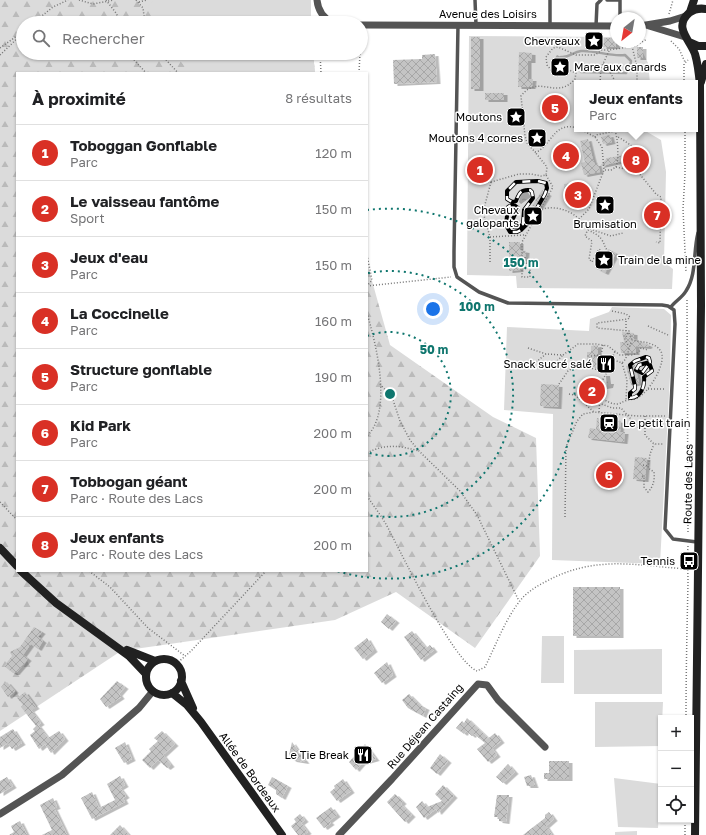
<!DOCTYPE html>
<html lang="fr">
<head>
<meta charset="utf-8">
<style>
	body { margin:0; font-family:"Golos Text",sans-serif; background:#f2f2f2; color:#202124 }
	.controls { position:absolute; right:12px; bottom:12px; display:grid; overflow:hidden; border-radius:0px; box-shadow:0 1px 3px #0004 }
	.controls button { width:36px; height:36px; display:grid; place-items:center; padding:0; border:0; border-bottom:1px solid #e0e0e0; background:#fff; color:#202124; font:20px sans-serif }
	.compass { position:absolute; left:610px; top:12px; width:36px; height:36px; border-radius:50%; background:#fff; box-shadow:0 1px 3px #0004; rotate:211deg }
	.you { position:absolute; left:433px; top:309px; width:14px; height:14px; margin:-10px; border:3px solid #fff; border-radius:50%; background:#1a73e8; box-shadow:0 0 0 6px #1a73e833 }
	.badge { display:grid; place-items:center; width:26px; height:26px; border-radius:50%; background:#d93025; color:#fff; font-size:13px; font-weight:700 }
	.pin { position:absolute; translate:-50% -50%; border:2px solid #fff; box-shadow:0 1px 4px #0006 }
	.popup { position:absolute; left:574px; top:80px; width:124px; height:52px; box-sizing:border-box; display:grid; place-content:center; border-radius:0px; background:#fff; filter:drop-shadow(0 1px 3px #0005); font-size:13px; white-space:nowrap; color:#757577 }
	.popup b { font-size:15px; color:#202124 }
	.popup::after { content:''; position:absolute; left:50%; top:100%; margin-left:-8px; border:8px solid transparent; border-top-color:#fff }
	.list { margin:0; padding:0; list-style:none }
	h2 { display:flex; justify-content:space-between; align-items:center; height:52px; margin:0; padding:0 16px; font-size:17px }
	h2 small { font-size:13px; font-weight:400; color:#757577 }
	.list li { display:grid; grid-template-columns:26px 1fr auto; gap:12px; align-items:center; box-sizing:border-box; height:56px; padding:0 16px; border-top:1px solid #e0e0e0 }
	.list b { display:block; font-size:15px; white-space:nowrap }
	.list p { margin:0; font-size:13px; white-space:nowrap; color:#757577 }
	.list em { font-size:13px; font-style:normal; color:#757577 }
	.icon { flex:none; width:22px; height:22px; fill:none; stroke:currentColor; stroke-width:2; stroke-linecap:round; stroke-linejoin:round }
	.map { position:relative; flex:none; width:706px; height:835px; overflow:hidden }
	.search { position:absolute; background:#fff; box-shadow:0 1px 3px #0004; left:16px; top:16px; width:352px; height:44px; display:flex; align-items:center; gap:10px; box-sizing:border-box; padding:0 14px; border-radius:22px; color:#757577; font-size:15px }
	.panel { position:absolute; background:#fff; box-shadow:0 1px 3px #0004; left:16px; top:72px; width:352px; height:500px; border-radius:0px }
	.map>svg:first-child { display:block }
	.forest { fill:url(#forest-firs) }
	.park { fill:#dbdbdb }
	.water { fill:url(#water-ripples) }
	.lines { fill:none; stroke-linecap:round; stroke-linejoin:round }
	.stream { stroke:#a2a2a2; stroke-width:2.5 }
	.building { fill:url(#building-cross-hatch); filter:url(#shadow) }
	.path { stroke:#767676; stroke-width:1.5; stroke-dasharray:1 2; stroke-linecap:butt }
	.service { stroke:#545454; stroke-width:3.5 }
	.minor { stroke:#545454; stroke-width:7 }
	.secondary { stroke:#212121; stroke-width:8 }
	.rail-casing { stroke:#000; stroke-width:4 }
	.rail { stroke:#fff; stroke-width:2.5; stroke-dasharray:8; stroke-linecap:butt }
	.ring { fill:none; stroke:#0f766e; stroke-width:2; stroke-dasharray:2 4 }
	.labels { text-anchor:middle; stroke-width:3; stroke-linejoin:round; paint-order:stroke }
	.street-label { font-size:11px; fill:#000; stroke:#fff }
	.poi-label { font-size:11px; fill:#000; stroke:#fff; text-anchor:end }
	.centre { fill:#0f766e; stroke:#fff; stroke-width:2 }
	.ring-label { font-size:12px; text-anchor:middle; font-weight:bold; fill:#0f766e; stroke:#fff; stroke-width:3; stroke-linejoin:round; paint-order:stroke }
</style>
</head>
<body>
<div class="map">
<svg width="706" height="835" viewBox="0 0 706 835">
	<defs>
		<pattern id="forest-firs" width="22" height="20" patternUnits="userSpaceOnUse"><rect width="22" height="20" fill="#dbdbdb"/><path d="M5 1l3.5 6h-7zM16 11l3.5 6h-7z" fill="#bababa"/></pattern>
		<pattern id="water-ripples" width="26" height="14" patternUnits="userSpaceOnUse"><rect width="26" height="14" fill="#a2a2a2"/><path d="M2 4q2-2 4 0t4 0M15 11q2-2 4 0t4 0" fill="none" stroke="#8a8a8a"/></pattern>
		<pattern id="building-cross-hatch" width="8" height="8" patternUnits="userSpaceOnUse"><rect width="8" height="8" fill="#c4c4c4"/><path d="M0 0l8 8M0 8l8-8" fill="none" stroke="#a7a7a7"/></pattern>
		<filter id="shadow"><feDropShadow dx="3.5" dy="2" stdDeviation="0" flood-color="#0004"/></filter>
	</defs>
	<rect width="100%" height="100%" fill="#fff"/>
	<path class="forest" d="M0,0H311V23H23V53H313L315,73H17V571H367V263L390,345L493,417L536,438L540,556L475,648L396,592L335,620L121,651L0,731Z"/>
	<path class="park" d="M153,0H311V23H155L148,7Z
		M469,36L616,37V42H634L638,47H643V53L648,63L650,83H577V129H642L661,140L666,172L664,262L673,269L672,289L517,288L516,276L467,275Z
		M172,53H313L315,73H192Z
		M612,307L664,309L671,315L670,376L660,564L552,560L553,414L504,410L507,327L589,331L590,319L609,312Z
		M542,636H564V683H541Z
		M662,649V694H574V650Z
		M595,702H663L661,746L595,747Z
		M614,778L661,784L658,828L618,827Z
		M637,831V835H615V832Z"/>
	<path class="water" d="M557,55L561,57L563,67L560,69L554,64L555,58Z
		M524,191H527L531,197L521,204L519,202L521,194Z
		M606,376H610L611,384H614L613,388L607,389Z
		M591,385L599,386L598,399H592L586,394L587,390Z"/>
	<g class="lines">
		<path class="stream" d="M561,57C569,58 573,52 581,51C596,50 610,57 625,55L631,61L630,67L626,73L581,72"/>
	</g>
	<path class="building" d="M471,37H480V89H471Z
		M603,38H616V47H603Z
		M637,47H643V58H637Z
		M519,52L532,53V61H528V79H533L532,87H518Z
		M435,54L437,82L394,84L393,60L422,59V55Z
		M485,93H504V100H485Z
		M610,135L612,142L603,144L601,137Z
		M588,139L593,160L595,164H598L600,172L584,175L581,163L585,162L580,141Z
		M631,154L632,159L600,166L607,158Z
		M576,183L577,190L565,192L564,184Z
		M542,190L548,194L531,221L525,217Z
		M509,242H520V250L526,251L525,262H520V270L509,271Z
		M608,249L616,253L605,273L597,269Z
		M622,332L634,333V339L649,345L648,347L636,346V353H621L620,342H624Z
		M598,345V356L609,360L606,370L587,364V352H591V346Z
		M635,365L639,383L631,385L626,366Z
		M541,384L559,385L558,407L540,406Z
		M597,418L621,421L620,432H625L624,442L588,438L590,428L596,429Z
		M635,457L647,458L645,480L633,479Z
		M573,587H620V636H573Z
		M387,614L396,621L389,629L381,622Z
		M34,627L42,632L38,637L43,641L38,649L31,644L23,655L28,659L16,673H13L4,666L12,656L10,652L20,647Z
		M412,631L426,648L430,645L434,650L421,660L404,637Z
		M367,638L374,650L363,659L354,648Z
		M387,662L393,675L382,683L374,673Z
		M117,681L125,687L119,694L121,697L106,707L100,699Z
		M7,682L15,691L8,697L1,687Z
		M25,692L36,707L31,710L41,723L38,725L48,738L59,731L65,739L51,753L45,744L39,749L30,735L35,731L33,729L36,726L21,707L23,705L17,698Z
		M409,694L420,705L426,708L423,716L408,708L402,700Z
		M467,718L488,738L485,741L495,733L501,741L492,748L497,755L488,762L477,749L485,743L474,734L472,736L466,731L464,734L456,728L462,721L464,723Z
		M13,729L22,743L12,749L8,743L0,748V737Z
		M162,731L175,744L163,755L171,765L167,768L158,760L150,768L142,760L151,751L149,749L158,741L154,738Z
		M125,742L132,759L124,763L115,748Z
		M292,742L306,762L293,760L289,755Z
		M365,744L376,759L362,763L356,770L349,762Z
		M440,754L448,761L437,774L430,768Z
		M549,761H569V779H544V773H549Z
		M508,764L515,772L503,783L496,777Z
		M531,775L535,786H527L524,777Z
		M120,776L125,785L120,788L126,796L123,798L125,802L92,819L81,798L92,792L99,808L115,800L107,784Z
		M7,777L13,786L0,794V781Z
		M272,777L288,786L282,798L276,794V790L268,785Z
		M343,779L351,791L337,801L330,792L335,788L334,786Z
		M443,785L454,796L438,813L436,809L424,818L416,807L422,801L427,807L442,801L435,794Z
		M395,794L403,802L401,804L412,815L405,822L387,802Z
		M497,795H509L506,822L499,821V817H494Z
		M53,798L57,807L54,808L67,835H42L52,830L40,805Z
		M331,807L337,815L329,821L331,823L324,828L316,818Z
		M549,812L554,819L546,826L552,835H523L545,818V815Z
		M300,814L305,820L301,823L308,832L303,835H298L291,826L296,822L294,819Z
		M20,821L27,835H9L14,832L11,826Z
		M120,825L129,835H110Z"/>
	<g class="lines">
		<path class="path" d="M79,0L93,4L114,0
			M106,0L116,13L121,23
			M136,0L143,8L145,23
			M139,2L147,0
			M669,14L673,0
			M33,23L53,7L68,0
			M671,41L679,49L685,62
			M637,45L647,39
			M632,46L637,67V80L633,83
			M0,48L21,33
			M128,53L146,73
			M160,53L178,73
			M320,53L321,73
			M0,55L23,33
			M603,64L606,65L615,81L624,83
			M359,73L360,53
			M600,83L601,68L609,51
			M684,83V64L688,60
			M577,128C556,122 554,139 539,151L535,152L527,143L525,136L521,96C539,73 556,101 575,79L576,73L569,70L559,76L555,75L547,65L546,57L553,48L558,47L576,55H595L602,50H609L635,46
			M685,129V174L683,209L686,272
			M595,137L596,135L615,131C618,138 619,160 616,167L611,170H604
			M616,167L638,172L643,166C641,151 630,144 618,137
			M638,172L656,194L661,197L660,243L656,242
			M470,180L491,182L519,174H531L541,176L546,175L547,167L535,152
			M539,210C553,205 569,209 579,219C582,222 584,226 587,229C593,233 598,234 602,240C605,245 605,249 610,253
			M579,219L589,209L604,170L602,147L595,137L580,129
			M532,223L530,222L532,217
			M588,229L585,236L592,241L589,259L592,262L599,249L607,256L601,269
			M590,229L611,236L623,233
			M490,237L524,235
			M367,255L372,280L367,286
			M525,257L526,264L530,263V277H522V242L553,187L546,175
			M490,262V237L483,212L491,182
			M367,286L451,277
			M687,300L688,534
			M612,311L626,314L630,317L628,319L597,323V328L629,331L625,339L628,345
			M367,313C376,344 393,411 367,436
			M648,326L668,335
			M626,331V320
			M629,333L632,340
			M603,345L601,355L622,363C629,357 628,347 632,341
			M528,348L546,354L563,355L578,344H596L608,346L620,355H633L639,352L641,348L648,350
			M591,356L601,355
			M536,362L546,354
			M622,363L627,380L626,400
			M553,365L563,355
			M380,384L392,397L400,421L410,440L419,451L460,491L477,515L519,601
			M559,384L568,371L578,365L607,372L615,351
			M648,389H666
			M569,394L575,395L594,412
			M600,398C606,400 610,404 617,404C620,404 622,402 625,401C629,399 633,400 637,398C648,394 669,361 660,350C654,342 641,342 632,340
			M599,403L612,408H621L638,427L645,428
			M599,412L601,383L607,372
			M645,416V435L654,444H663
			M367,453C386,443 400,446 419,451
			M643,465L649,466
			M642,476L644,477V487L648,492C653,487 655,480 654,472L648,468L650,454L654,444
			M367,496C375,508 384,519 390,532C404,558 453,661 477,671L485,667C496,645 504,622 519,602C526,593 535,587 545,582C594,555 634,565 686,569
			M0,502L17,520
			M565,517L566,447L577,421L583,414L594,412L637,416H665
			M89,571L110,587L148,628L185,656
			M176,664L191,651L266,571
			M686,718C686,673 687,628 688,583C688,571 687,559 688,546
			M685,835V820"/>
		<path class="service" d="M475,0L476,25
			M607,0H620
			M620,18V0
			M458,25L454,251V267L457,277L479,292L508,303L662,305L668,306L674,310L675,324L665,529L673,539L697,542
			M550,25V0
			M596,26L597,4L601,0
			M671,307C675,301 682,298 686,291C697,274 693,252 698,233"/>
		<path class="minor" d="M317,0C318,11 323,18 333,23
			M361,25L616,26
			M640,26L670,21L686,16
			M649,26L685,37
			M0,814L62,775L139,708L153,691
			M339,835L392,779L478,684L487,685L498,700L545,747"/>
		<path class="secondary" d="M690,12L694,0
			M689,42L698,46H706
			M701,82L706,64
			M0,548L17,566
			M21,571L56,603L129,656L146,674
			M127,650L155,661
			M146 677a18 18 0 1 1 36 0a18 18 0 1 1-36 0Z
			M181,681L193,708
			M172,693L187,705L201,722L282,835
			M695,835L701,306L700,85C699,74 698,64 695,54C690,40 673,27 689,13C694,9 700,8 706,9"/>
		<defs>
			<path id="rail" d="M538,181L546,183L547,188L545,194L529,222L521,230L517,232H510L506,225L508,207L513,204L518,208L511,223L514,227L518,228L523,224L524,210L533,198L532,192L530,190C520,189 519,194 516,201L512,202L507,199V191L516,182Z
				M646,357L649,358L650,362L639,365L636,370L642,373L648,365H650L652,371L644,377C645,386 641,398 630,398V393L635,389V386L630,365L635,361Z"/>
		</defs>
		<use href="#rail" class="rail-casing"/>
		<use href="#rail" class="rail"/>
	</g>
	<g class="ring">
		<path d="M367 336A62 62 0 1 1 367 452"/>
		<path d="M368 273A123 123 0 1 1 368 515"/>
		<path d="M367 210A185 185 0 1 1 337 571"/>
	</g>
	<defs>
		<symbol id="sight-square" viewBox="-11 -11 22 22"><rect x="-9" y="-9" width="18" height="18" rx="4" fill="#000" stroke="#fff"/><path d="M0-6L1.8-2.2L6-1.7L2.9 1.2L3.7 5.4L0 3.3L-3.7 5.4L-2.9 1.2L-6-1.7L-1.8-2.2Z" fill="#fff"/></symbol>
		<symbol id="restaurant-square" viewBox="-11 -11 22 22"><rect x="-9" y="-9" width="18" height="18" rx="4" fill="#000" stroke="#fff"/><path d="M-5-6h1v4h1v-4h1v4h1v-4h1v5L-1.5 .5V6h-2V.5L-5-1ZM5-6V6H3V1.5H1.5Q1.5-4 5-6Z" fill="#fff"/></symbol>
		<symbol id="station-square" viewBox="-11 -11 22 22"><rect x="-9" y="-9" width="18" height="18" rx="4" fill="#000" stroke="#fff"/><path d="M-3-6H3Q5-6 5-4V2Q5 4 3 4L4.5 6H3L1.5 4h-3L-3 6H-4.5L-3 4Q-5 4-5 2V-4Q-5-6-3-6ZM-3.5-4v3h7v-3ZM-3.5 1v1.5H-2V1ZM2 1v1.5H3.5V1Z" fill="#fff"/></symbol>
		<symbol id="bus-square" viewBox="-11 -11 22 22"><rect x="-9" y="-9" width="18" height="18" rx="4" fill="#000" stroke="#fff"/><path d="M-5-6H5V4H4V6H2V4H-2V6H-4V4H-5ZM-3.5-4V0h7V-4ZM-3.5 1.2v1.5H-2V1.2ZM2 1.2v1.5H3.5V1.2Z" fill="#fff"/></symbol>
	</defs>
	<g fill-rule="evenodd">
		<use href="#sight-square" x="583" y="30" width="22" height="22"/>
		<use href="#sight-square" x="549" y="56" width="22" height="22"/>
		<use href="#sight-square" x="505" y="106" width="22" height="22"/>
		<use href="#sight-square" x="526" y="127" width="22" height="22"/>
		<use href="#sight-square" x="594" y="194" width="22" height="22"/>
		<use href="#sight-square" x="522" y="205" width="22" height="22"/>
		<use href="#sight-square" x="593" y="249" width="22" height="22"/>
		<use href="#restaurant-square" x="595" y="353" width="22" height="22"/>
		<use href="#station-square" x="598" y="412" width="22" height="22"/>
		<use href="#bus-square" x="678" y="550" width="22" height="22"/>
		<use href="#restaurant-square" x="352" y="744" width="22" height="22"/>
	</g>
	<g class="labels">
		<g class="street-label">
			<text x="488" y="18">Avenue des Loisirs</text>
			<text transform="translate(688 484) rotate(-89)" y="4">Route des Lacs</text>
			<text transform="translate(425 726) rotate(-49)" y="4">Rue Déjean Castaing</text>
			<text transform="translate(250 772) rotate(54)" y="4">Allée de Bordeaux</text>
		</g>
		<g class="poi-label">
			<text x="580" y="45">Chevreaux</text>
			<text x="574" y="71" text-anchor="start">Mare aux canards</text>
			<text x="502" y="121">Moutons</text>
			<text x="523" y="142">Moutons 4 cornes</text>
			<text x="519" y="214">Chevaux<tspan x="519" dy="13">galopants</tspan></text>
			<text x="605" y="228" text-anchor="middle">Brumisation</text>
			<text x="618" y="264" text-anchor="start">Train de la mine</text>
			<text x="592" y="368">Snack sucré salé</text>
			<text x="623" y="427" text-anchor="start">Le petit train</text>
			<text x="675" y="565">Tennis</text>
			<text x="349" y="759">Le Tie Break</text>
		</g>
	</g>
	<circle cx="390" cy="394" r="6" class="centre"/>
	<g class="ring-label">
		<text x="521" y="267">150 m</text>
		<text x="477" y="311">100 m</text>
		<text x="434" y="354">50 m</text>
	</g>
</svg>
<div class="controls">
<button>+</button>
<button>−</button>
<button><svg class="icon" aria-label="locate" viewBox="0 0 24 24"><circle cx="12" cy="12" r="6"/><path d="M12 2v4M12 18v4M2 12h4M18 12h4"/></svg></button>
</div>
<svg class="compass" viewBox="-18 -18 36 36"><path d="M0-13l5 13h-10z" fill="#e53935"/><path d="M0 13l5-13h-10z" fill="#757577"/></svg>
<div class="you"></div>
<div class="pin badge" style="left:480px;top:170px">1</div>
<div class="pin badge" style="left:592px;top:391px">2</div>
<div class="pin badge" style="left:578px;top:195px">3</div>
<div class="pin badge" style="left:566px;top:156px">4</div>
<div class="pin badge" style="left:555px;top:108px">5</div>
<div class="pin badge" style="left:609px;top:475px">6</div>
<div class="pin badge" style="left:657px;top:215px">7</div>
<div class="pin badge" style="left:636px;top:160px">8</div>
<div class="popup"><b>Jeux enfants</b>Parc</div>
<div class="search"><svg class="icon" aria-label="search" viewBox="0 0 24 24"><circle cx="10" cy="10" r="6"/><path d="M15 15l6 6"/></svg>Rechercher</div>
<section class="panel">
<h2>À proximité<small>8 résultats</small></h2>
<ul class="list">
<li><span class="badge">1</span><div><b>Toboggan Gonflable</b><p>Parc</p></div><em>120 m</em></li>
<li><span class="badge">2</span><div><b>Le vaisseau fantôme</b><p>Sport</p></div><em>150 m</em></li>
<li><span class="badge">3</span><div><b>Jeux d'eau</b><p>Parc</p></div><em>150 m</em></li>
<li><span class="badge">4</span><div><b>La Coccinelle</b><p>Parc</p></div><em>160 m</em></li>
<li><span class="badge">5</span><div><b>Structure gonflable</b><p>Parc</p></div><em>190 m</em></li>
<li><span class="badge">6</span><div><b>Kid Park</b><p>Parc</p></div><em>200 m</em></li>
<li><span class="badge">7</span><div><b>Tobbogan géant</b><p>Parc · Route des Lacs</p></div><em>200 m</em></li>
<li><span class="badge">8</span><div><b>Jeux enfants</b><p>Parc · Route des Lacs</p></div><em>200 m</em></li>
</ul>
</section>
</div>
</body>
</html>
